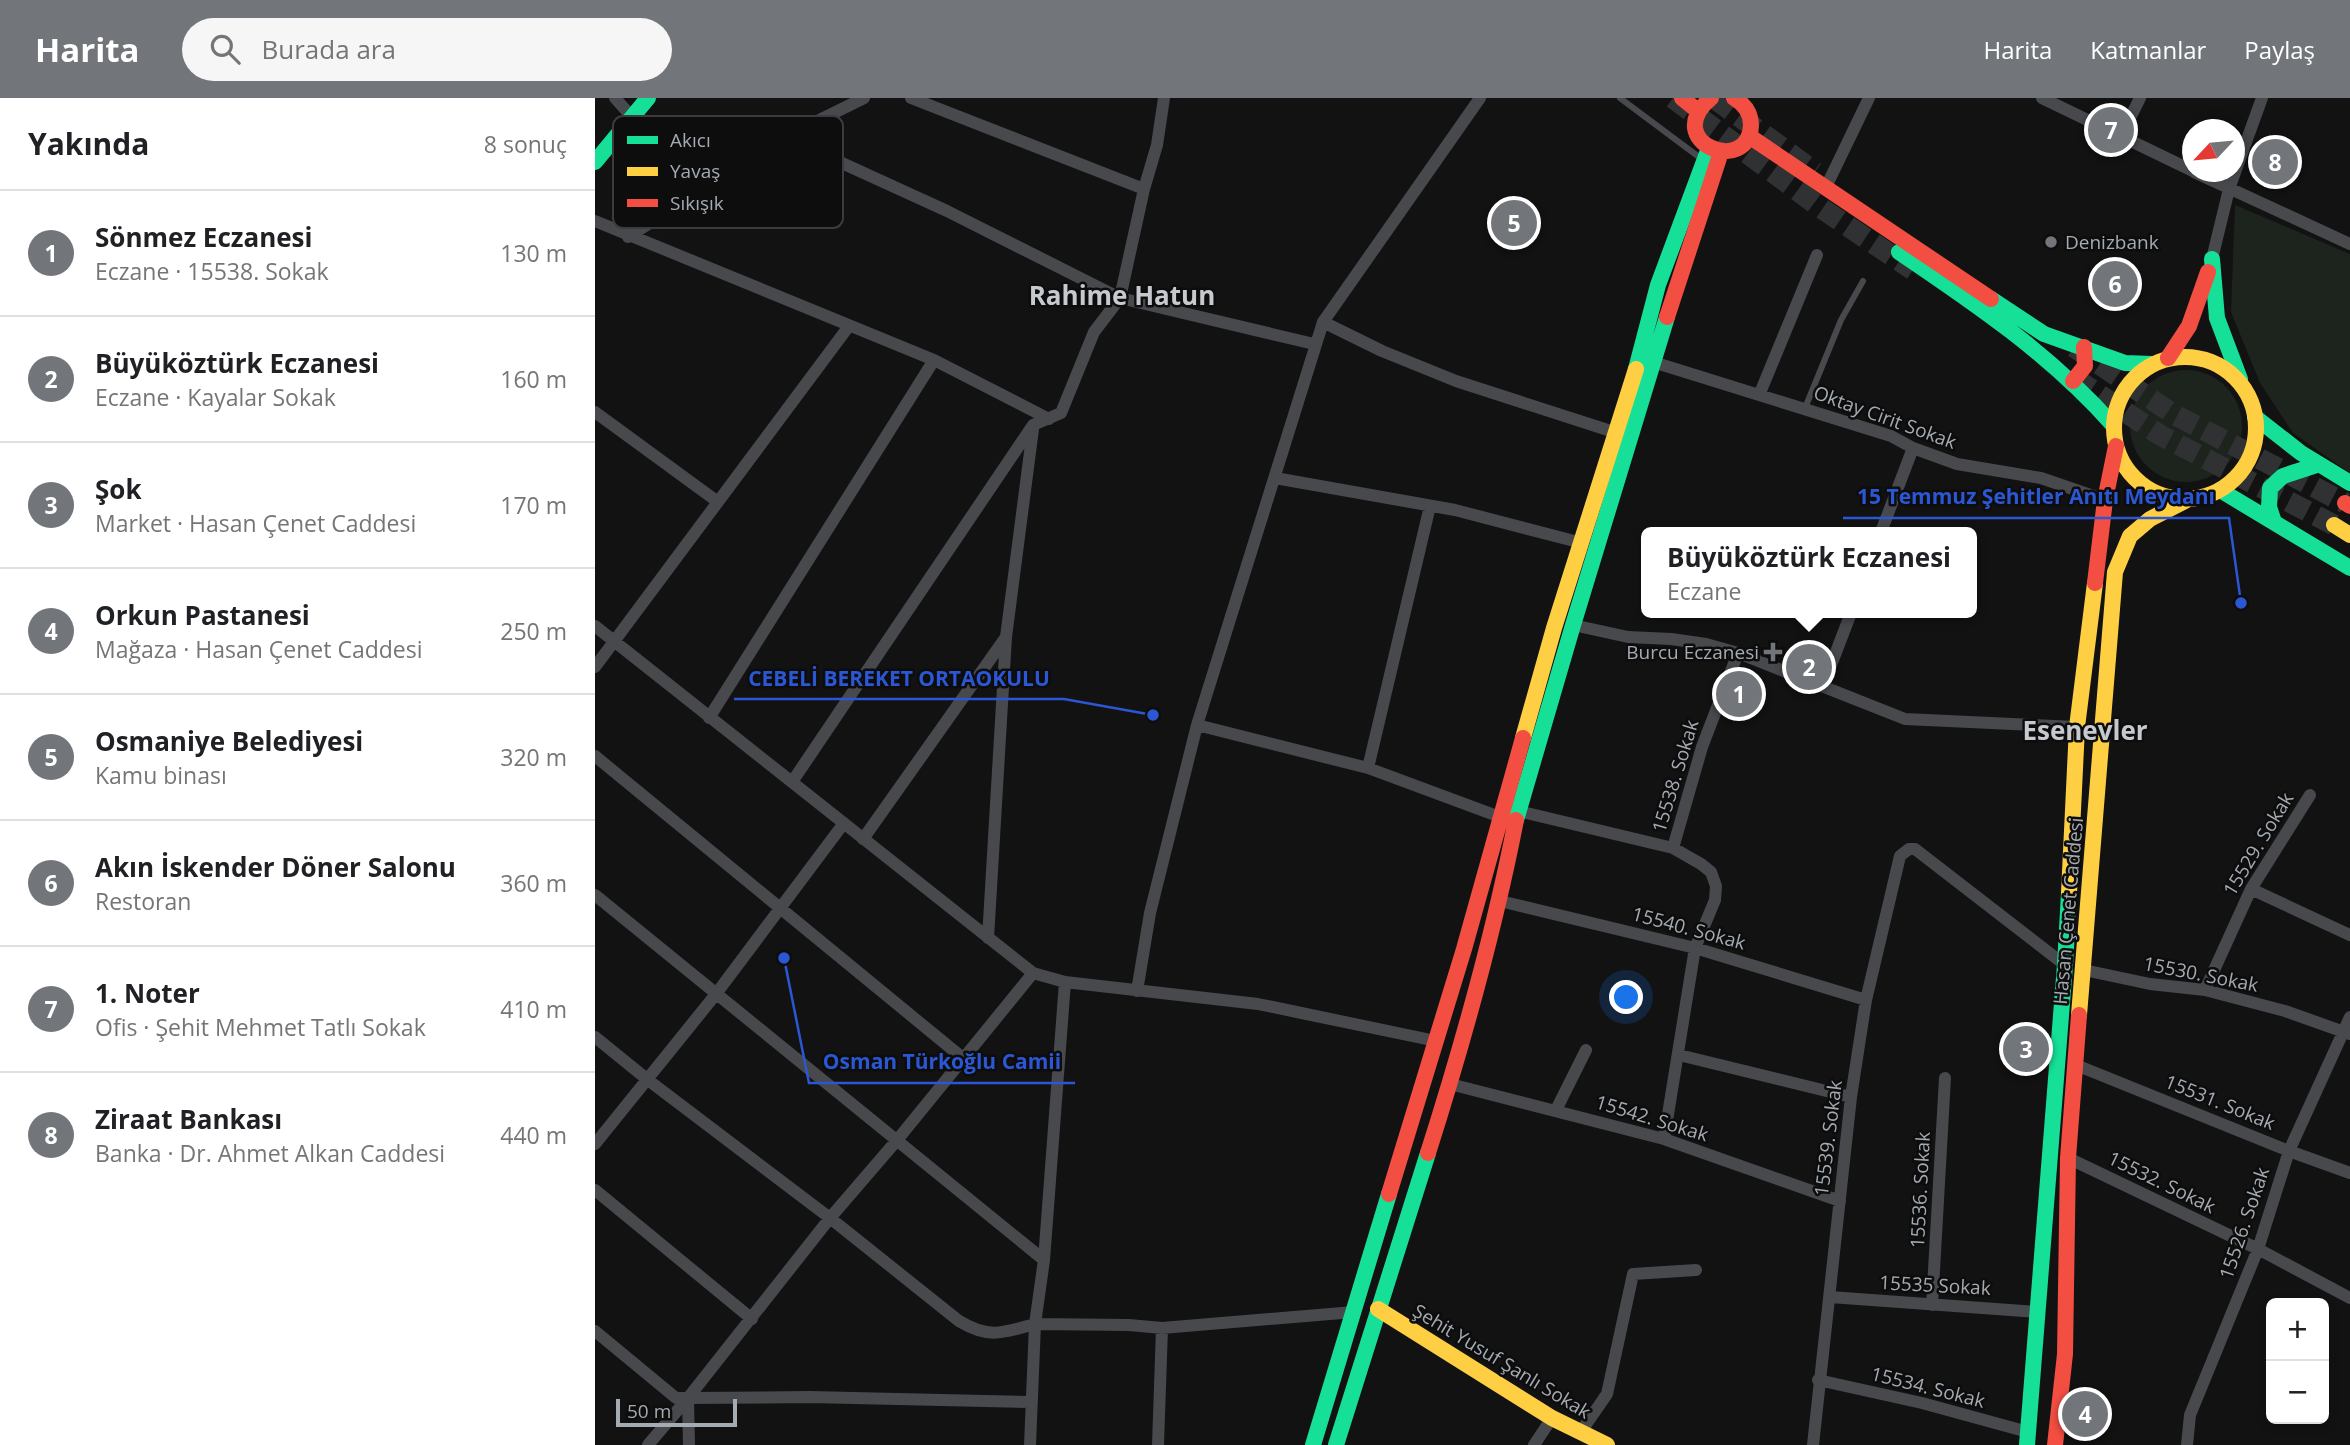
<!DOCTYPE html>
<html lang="tr">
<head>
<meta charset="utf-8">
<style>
	body { margin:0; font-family:"Open Sans",sans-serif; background:#f6f6f6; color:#202124 }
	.controls { position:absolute; right:21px; bottom:21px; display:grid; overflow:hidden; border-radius:10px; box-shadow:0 4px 10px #0003 }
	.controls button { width:63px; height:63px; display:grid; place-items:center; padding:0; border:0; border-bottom:2px solid #e0e0e0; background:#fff; color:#202124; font:35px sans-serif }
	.compass { position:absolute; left:1587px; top:21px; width:63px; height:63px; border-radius:50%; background:#fff; box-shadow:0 4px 10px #0003; rotate:244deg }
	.scale { position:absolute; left:21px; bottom:18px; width:121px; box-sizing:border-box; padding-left:7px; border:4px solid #a5abb2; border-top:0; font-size:19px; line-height:24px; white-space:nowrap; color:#a5abb2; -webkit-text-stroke:5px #0d0d0e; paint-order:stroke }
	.you { position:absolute; left:1032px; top:900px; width:24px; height:24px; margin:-18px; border:5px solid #fff; border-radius:50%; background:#1a73e8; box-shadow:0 0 0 10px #1a73e833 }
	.badge { display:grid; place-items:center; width:46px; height:46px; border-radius:50%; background:#72757a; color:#fff; font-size:23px; font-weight:700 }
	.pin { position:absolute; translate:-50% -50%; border:4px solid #fff; box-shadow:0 2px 7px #0006 }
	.popup { position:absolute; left:1046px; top:429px; width:336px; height:91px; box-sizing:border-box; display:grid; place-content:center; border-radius:10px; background:#fff; filter:drop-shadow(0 2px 5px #0005); font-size:23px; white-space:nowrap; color:#757577 }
	.popup b { font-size:26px; color:#202124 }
	.popup::after { content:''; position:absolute; left:50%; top:100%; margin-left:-14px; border:14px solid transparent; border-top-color:#fff }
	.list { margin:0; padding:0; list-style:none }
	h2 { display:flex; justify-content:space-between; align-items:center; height:91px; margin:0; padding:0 28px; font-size:30px }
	h2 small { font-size:23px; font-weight:400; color:#757577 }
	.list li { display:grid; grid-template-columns:46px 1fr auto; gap:21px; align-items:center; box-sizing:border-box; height:126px; padding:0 28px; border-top:2px solid #e0e0e0 }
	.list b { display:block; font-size:26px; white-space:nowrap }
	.list p { margin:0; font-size:23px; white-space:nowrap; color:#757577 }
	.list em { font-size:23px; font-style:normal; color:#757577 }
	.icon { flex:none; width:38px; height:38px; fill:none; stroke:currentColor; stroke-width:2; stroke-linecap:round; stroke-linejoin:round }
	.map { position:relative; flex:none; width:1755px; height:1347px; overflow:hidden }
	header { display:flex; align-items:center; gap:42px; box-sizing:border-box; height:98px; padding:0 35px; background:#72757a; color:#fff }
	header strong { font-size:33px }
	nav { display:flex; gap:38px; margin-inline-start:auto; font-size:24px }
	.search { width:490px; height:63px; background:#f6f6f6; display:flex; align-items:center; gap:18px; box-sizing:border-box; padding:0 24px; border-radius:38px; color:#757577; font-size:26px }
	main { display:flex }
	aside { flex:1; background:#fff }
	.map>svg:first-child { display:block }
	.green { fill:#1d231d }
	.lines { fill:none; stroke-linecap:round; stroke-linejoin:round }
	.primary-tunnel { stroke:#2f3133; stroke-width:21; stroke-dasharray:21 10; stroke-linecap:butt }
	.lane { stroke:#47494c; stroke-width:6 }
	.street { stroke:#47494c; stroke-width:12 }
	.fast { stroke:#16e098; stroke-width:16 }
	.slow { stroke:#ffcf43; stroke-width:16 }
	.jam { stroke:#f24e42; stroke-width:16 }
	.poi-dot { fill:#72757a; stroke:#0d0d0e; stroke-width:2.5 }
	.labels { text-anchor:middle; stroke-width:5; stroke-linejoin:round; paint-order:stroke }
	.poi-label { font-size:19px; fill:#a5abb2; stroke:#0d0d0e; text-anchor:start }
	.street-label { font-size:19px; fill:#a5abb2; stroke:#0d0d0e }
	.district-label { font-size:26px; font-weight:bold; fill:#c6cacf; stroke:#0d0d0e }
	.key { fill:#0d0d0e; stroke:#3b3c3f; stroke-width:2 }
	.key-label { font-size:19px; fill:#a5abb2 }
	.leader { fill:none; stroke:#2b57d4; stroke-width:2.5 }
	.callout-dot { fill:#2b57d4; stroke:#0d0d0e; stroke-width:2.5 }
	.callout-label { font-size:21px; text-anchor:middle; font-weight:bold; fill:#2b57d4; stroke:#0d0d0e; stroke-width:5; stroke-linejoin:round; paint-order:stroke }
</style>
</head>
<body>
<header>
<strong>Harita</strong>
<div class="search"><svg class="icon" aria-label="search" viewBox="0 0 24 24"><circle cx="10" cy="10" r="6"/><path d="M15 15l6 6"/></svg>Burada ara</div>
<nav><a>Harita</a><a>Katmanlar</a><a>Paylaş</a></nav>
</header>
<main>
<aside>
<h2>Yakında<small>8 sonuç</small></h2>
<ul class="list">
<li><span class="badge">1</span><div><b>Sönmez Eczanesi</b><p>Eczane · 15538. Sokak</p></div><em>130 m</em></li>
<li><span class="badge">2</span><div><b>Büyüköztürk Eczanesi</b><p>Eczane · Kayalar Sokak</p></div><em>160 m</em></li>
<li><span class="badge">3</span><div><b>Şok</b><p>Market · Hasan Çenet Caddesi</p></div><em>170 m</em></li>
<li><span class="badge">4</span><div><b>Orkun Pastanesi</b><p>Mağaza · Hasan Çenet Caddesi</p></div><em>250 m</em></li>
<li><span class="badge">5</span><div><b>Osmaniye Belediyesi</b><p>Kamu binası</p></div><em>320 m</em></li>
<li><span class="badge">6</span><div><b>Akın İskender Döner Salonu</b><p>Restoran</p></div><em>360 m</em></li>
<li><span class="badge">7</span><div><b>1. Noter</b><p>Ofis · Şehit Mehmet Tatlı Sokak</p></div><em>410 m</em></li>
<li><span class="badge">8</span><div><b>Ziraat Bankası</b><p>Banka · Dr. Ahmet Alkan Caddesi</p></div><em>440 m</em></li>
</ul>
</aside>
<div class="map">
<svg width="1755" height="1347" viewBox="0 0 1755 1347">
	<rect width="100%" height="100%" fill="#121213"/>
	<path class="green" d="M1640,107L1755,156V375L1698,335L1665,285L1636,214Z
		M1535 328a56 56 0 1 1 112 0a56 56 0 1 1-112 0Z"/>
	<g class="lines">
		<path class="primary-tunnel" d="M1078,0L1226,110L1318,172
			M1119,0L1220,74
			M1479,249L1578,316L1750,405
			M1479,280L1565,337L1739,427"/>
		<path class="lane" d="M1025,0L1108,62
			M1210,310L1246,222L1268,183"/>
		<path class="street" d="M20,0L37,19
			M316,0L549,91
			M1447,0L1598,73
			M1526,38L1545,0
			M190,39L352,113L525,200L719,246
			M1599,74L1755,146
			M1230,91L1274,0
			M0,123L339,262L454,321
			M33,139L190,39L269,0
			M1617,161L1634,91L1667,0
			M728,224L787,253L861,283L1019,334
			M1058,264L1296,338L1318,350L1362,366L1446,380L1510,402
			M1165,295L1222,157
			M0,314L123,404
			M680,380L860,412L987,445
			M1286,434L1318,350
			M978,527L1033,539L1076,541L1111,546L1143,555L1310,621L1482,629
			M0,528L438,875L470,884L663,906L841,943
			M0,569L254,228
			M1228,588L1256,515
			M114,620L339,262
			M602,627L773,670L905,719
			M0,658L369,961
			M773,670L835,408
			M197,684L438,327L466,315L499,234L525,200L549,91L562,47L569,0
			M923,713L1078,750
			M268,741L411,539
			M1656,791L1755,837
			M0,797L449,1162
			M905,803L1100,850L1271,902
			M393,840L411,539L438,331
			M1489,872L1555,886L1610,892L1690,913L1755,936
			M1610,892L1656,791L1715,697
			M542,893L555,815L602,627L728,224L885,0
			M0,939L53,982L235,1120L364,1223C394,1241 408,1235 440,1226L449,1162L470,884
			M1084,957L1256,999
			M1481,967L1694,1053L1755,1075
			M855,986L1069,1041L1245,1103
			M961,1012L991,952
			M1069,1041L1100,850L1120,802L1121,788L1116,774L1106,766L1078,750L1107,649L1143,555
			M0,1046L121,896L249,725
			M1473,1060L1663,1151L1755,1200
			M0,1092L157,1221
			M1235,1199L1444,1214
			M1337,1207L1350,980
			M0,1233L81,1300H93
			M1223,1282L1327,1305L1433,1334
			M985,1335L1012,1296L1038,1176L1101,1172
			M53,1347L93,1300L235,1120L303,1041L438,875
			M94,1347L93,1300L215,1299L436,1304
			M435,1347L440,1226L534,1227L567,1230L759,1214
			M563,1347L567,1230
			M939,1347L957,1320
			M1218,1347L1256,999L1271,902L1305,758L1314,751H1320L1470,867
			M1592,1347L1595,1317L1663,1151L1694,1053L1755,919"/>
		<path class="fast" d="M0,64L53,0
			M1304,154C1381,206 1456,257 1518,327
			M1617,161L1622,220L1645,281
			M1396,201L1449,236L1530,265L1557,266
			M1041,271L1063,187L1114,50
			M1660,319L1706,355L1755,385
			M1625,392L1755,470
			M1679,424L1674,409L1675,390L1688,378L1722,367
			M921,722L978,527L1072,219
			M718,1347L794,1096
			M741,1347L833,1055
			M1432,1347L1470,867L1474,795"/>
		<path class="slow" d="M1519 330a71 71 0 1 1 142 0a71 71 0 1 1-142 0Z
			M1739,427L1755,437
			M928,640L959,530L1041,271
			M1474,795L1482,629L1500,485
			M1484,917L1520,474L1535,438L1555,421L1592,402
			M783,1211L957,1320L1012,1347"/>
		<path class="jam" d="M1087,0L1103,13
			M1116,0C1064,44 1154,79 1156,27C1156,14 1149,6 1139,0
			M1154,38L1396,201
			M1072,219L1126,54
			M1573,260L1594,228L1613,174
			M1478,283L1490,268L1489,249
			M1750,405L1755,408
			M1500,485L1510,402L1521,348
			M833,1055C868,945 899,835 921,722
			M794,1096L869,851L928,640
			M1460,1347L1470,1256L1473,1060L1484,917"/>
	</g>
	<g class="poi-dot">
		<circle cx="1456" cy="144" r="7"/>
		<path d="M1174.5 543.5h7v7h7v7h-7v7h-7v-7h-7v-7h7z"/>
	</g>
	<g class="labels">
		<g class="poi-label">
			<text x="1470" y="151">Denizbank</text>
			<text x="1164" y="561" text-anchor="end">Burcu Eczanesi</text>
		</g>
		<g class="street-label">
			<text transform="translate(1290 319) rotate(20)" y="7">Oktay Cirit Sokak</text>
			<text transform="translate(1080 678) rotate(-73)" y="7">15538. Sokak</text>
			<text transform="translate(1663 746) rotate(-59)" y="7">15529. Sokak</text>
			<text transform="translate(1473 813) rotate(-85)" y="7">Hasan Çenet Caddesi</text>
			<text transform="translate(1094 830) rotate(15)" y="7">15540. Sokak</text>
			<text transform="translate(1606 876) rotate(11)" y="7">15530. Sokak</text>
			<text transform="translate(1625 1004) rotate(22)" y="7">15531. Sokak</text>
			<text transform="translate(1057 1020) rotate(17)" y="7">15542. Sokak</text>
			<text transform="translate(1233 1040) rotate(-83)" y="7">15539. Sokak</text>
			<text transform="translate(1567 1084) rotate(26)" y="7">15532. Sokak</text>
			<text transform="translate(1325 1092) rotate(-87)" y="7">15536. Sokak</text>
			<text transform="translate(1649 1125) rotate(-71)" y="7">15526. Sokak</text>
			<text transform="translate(1340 1187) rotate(3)" y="7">15535 Sokak</text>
			<text transform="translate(907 1263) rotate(31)" y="7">Şehit Yusuf Şanlı Sokak</text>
			<text transform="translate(1333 1289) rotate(14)" y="7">15534. Sokak</text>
		</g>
		<g class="district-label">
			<text x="527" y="207">Rahime Hatun</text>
			<text x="1490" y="642">Esenevler</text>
		</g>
	</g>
	<rect x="18" y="18" width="230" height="112" rx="10" class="key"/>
	<rect x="32" y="38" width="31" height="8" fill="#16e098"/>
	<rect x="32" y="69" width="31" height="9" fill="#ffcf43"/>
	<rect x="32" y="101" width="31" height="8" fill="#f24e42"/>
	<g class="key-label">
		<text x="75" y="49">Akıcı</text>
		<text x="75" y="80">Yavaş</text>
		<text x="75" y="112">Sıkışık</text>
	</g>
	<path class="leader" d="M1646 505L1634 420H1248M558 617L469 601H139M189 860L214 985H480"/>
	<g class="callout-dot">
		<circle cx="1646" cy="505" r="7"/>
		<circle cx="558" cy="617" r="7"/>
		<circle cx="189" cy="860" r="7"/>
	</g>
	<g class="callout-label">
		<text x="1441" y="406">15 Temmuz Şehitler Anıtı Meydanı</text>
		<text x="304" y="588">CEBELİ BEREKET ORTAOKULU</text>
		<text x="347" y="971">Osman Türkoğlu Camii</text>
	</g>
</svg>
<div class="controls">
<button>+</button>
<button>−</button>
</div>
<svg class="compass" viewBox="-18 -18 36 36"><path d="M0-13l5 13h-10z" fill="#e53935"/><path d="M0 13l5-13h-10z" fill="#757577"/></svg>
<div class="scale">50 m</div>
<div class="you"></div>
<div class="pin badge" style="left:1144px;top:596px">1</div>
<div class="pin badge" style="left:1214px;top:569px">2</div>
<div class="popup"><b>Büyüköztürk Eczanesi</b>Eczane</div>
<div class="pin badge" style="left:1431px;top:951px">3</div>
<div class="pin badge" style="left:1490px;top:1316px">4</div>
<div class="pin badge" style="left:919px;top:125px">5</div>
<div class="pin badge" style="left:1520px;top:186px">6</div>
<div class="pin badge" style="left:1516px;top:32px">7</div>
<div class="pin badge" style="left:1680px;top:64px">8</div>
</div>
</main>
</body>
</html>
